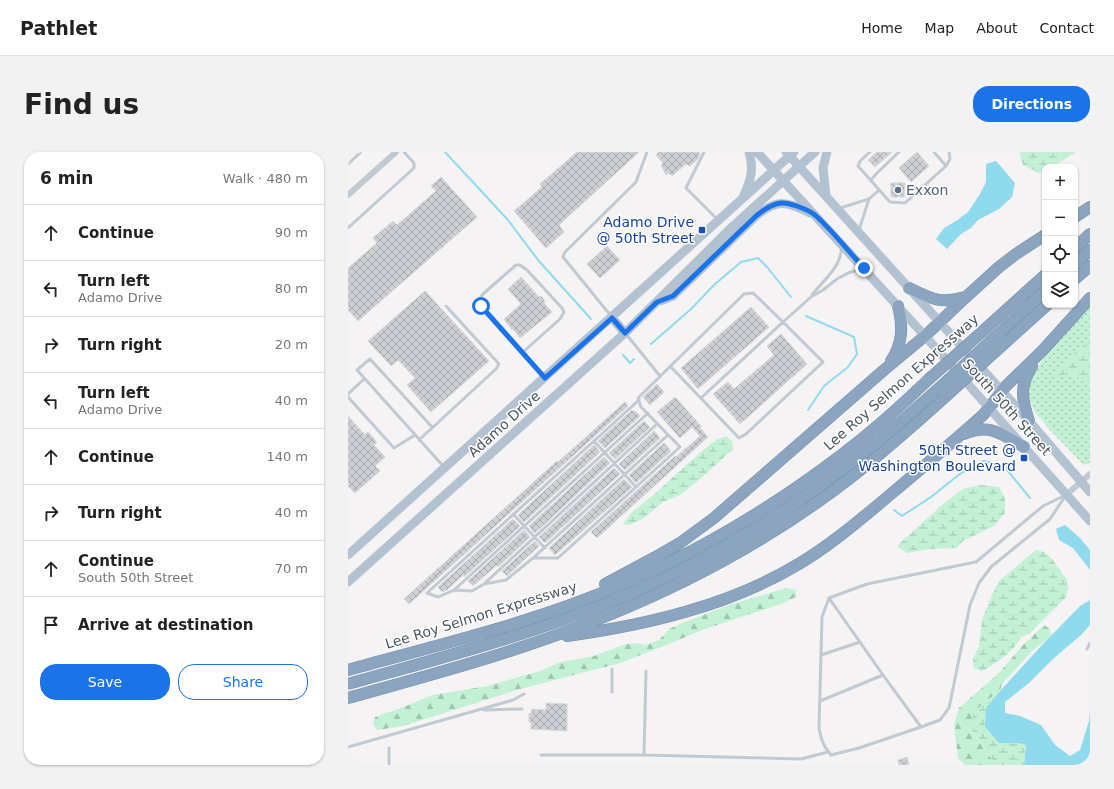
<!DOCTYPE html>
<html lang="en">
<head>
<meta charset="utf-8">
<style>
	body { margin:0; font-family:"DejaVu Sans",sans-serif; background:#f2f2f2; color:#222 }
	.controls { position:absolute; right:12px; top:12px; display:grid; overflow:hidden; border-radius:8px; box-shadow:0 1px 3px #0004 }
	.controls button { width:36px; height:36px; display:grid; place-items:center; padding:0; border:0; border-bottom:1px solid #e0e0e0; background:#fff; color:#222; font:20px sans-serif }
	.stop { position:absolute; width:12px; height:12px; margin:-9px; border:3px solid #1a73e8; border-radius:50%; background:#fff }
	.stop.end { background:#1a73e8; border-color:#fff; box-shadow:0 1px 4px #0008 }
	.list { margin:0; padding:0; list-style:none }
	h2 { display:flex; justify-content:space-between; align-items:center; height:52px; margin:0; padding:0 16px; font-size:17px }
	h2 small { font-size:13px; font-weight:400; color:#767676 }
	.list li { display:grid; grid-template-columns:26px 1fr auto; gap:12px; align-items:center; box-sizing:border-box; height:56px; padding:0 16px; border-top:1px solid #e0e0e0 }
	.list b { display:block; font-size:15px; white-space:nowrap }
	.list p { margin:0; font-size:13px; white-space:nowrap; color:#767676 }
	.list em { font-size:13px; font-style:normal; color:#767676 }
	.actions { display:flex; gap:8px; padding:12px 16px }
	.actions a { flex:1; padding:9px 0; border:1px solid #1a73e8; border-radius:16px; text-align:center; font-size:14px; color:#1a73e8 }
	.actions .main { background:#1a73e8; color:#fff }
	.icon { flex:none; width:22px; height:22px; fill:none; stroke:currentColor; stroke-width:2; stroke-linecap:round; stroke-linejoin:round }
	.map { position:relative; flex:none; width:742px; height:613px; overflow:hidden; border-radius:16px }
	header { display:flex; align-items:center; gap:24px; box-sizing:border-box; height:56px; padding:0 20px; background:#fff; border-bottom:1px solid #e0e0e0 }
	header strong { font-size:19px }
	nav { display:flex; gap:22px; margin-inline-start:auto; font-size:14px }
	.intro { display:flex; align-items:center; justify-content:space-between; box-sizing:border-box; height:96px; padding:0 24px }
	h1 { margin:0; font-size:28px }
	.button { padding:10px 18px; border-radius:16px; background:#1a73e8; color:#fff; font-size:14px; font-weight:700 }
	main { display:flex; gap:24px; padding:0 24px }
	aside { flex:1; background:#fff; border-radius:16px; box-shadow:0 1px 3px #0004 }
	.map>svg:first-child { display:block }
	.grass { fill:url(#grass-dots) }
	.forest { fill:url(#forest-firs) }
	.wetland { fill:url(#wetland-marsh) }
	.water { fill:#90daee }
	.lines { fill:none; stroke-linecap:round; stroke-linejoin:round }
	.stream { stroke:#90daee; stroke-width:2 }
	.building { fill:url(#building-cross-hatch); stroke:#d7d9de }
	.motorway-casing { stroke:#7690ad; stroke-width:12 }
	.service { stroke:#c1cad2; stroke-width:3 }
	.minor { stroke:#c1cad2; stroke-width:6 }
	.primary { stroke:#b3c2d1; stroke-width:9 }
	.motorway { stroke:#8ba5c1; stroke-width:11 }
	.motorway-bridge-casing { stroke:#7690ad; stroke-width:12; stroke-linecap:butt }
	.motorway-bridge { stroke:#8ba5c1; stroke-width:11 }
	.route { stroke:#1a73e8; stroke-width:5 }
	.service-dot { fill:#5c6f8a; stroke:#fff; stroke-width:1.5 }
	.transit-dot { fill:#1a4fb4; stroke:#fff; stroke-width:1.5 }
	.labels { text-anchor:middle; stroke-width:3; stroke-linejoin:round; paint-order:stroke }
	.service-label { font-size:14px; fill:#4e5e75; stroke:#fff; text-anchor:start }
	.transit-label { font-size:14px; fill:#164399; stroke:#fff; text-anchor:end }
	.street-label { font-size:14px; fill:#4a5661; stroke:#fff }
</style>
</head>
<body>
<header>
<strong>Pathlet</strong>
<nav><a>Home</a><a>Map</a><a>About</a><a>Contact</a></nav>
</header>
<div class="intro"><h1>Find us</h1><a class="button">Directions</a></div>
<main>
<aside>
<h2>6 min<small>Walk · 480 m</small></h2>
<ul class="list">
<li><svg class="icon" aria-label="ahead" viewBox="0 0 24 24"><path d="M12 20V5M6 11l6-6 6 6"/></svg><div><b>Continue</b></div><em>90 m</em></li>
<li><svg class="icon" aria-label="left" viewBox="0 0 24 24"><path d="M17 20v-9H6M10 6l-5 5 5 5"/></svg><div><b>Turn left</b><p>Adamo Drive</p></div><em>80 m</em></li>
<li><svg class="icon" aria-label="right" viewBox="0 0 24 24"><path d="M7 20v-9h11M14 6l5 5-5 5"/></svg><div><b>Turn right</b></div><em>20 m</em></li>
<li><svg class="icon" aria-label="left" viewBox="0 0 24 24"><path d="M17 20v-9H6M10 6l-5 5 5 5"/></svg><div><b>Turn left</b><p>Adamo Drive</p></div><em>40 m</em></li>
<li><svg class="icon" aria-label="ahead" viewBox="0 0 24 24"><path d="M12 20V5M6 11l6-6 6 6"/></svg><div><b>Continue</b></div><em>140 m</em></li>
<li><svg class="icon" aria-label="right" viewBox="0 0 24 24"><path d="M7 20v-9h11M14 6l5 5-5 5"/></svg><div><b>Turn right</b></div><em>40 m</em></li>
<li><svg class="icon" aria-label="ahead" viewBox="0 0 24 24"><path d="M12 20V5M6 11l6-6 6 6"/></svg><div><b>Continue</b><p>South 50th Street</p></div><em>70 m</em></li>
<li><svg class="icon" aria-label="arrive" viewBox="0 0 24 24"><path d="M6 21V4h12l-3 4 3 4H6"/></svg><div><b>Arrive at destination</b></div></li>
</ul>
<div class="actions"><a class="main">Save</a><a>Share</a></div>
</aside>
<div class="map">
<svg width="742" height="613" viewBox="0 0 742 613">
	<defs>
		<pattern id="grass-dots" width="8" height="8" patternUnits="userSpaceOnUse"><rect width="8" height="8" fill="#c3f1d5"/><path d="M2 2h.1M6 6h.1" fill="none" stroke="#a0c6b0" stroke-width="1.8" stroke-linecap="round"/></pattern>
		<pattern id="forest-firs" width="22" height="20" patternUnits="userSpaceOnUse"><rect width="22" height="20" fill="#c3f1d5"/><path d="M5 1l3.5 6h-7zM16 11l3.5 6h-7z" fill="#a0c6b0"/></pattern>
		<pattern id="wetland-marsh" width="20" height="14" patternUnits="userSpaceOnUse"><rect width="20" height="14" fill="#c3f1d5"/><path d="M1 5h8M5 5V1M11 12h8M15 12V8" fill="none" stroke="#a0c6b0"/></pattern>
		<pattern id="building-cross-hatch" width="8" height="8" patternUnits="userSpaceOnUse"><rect width="8" height="8" fill="#cdcfd5"/><path d="M0 0l8 8M0 8l8-8" fill="none" stroke="#a8abb0"/></pattern>
	</defs>
	<rect width="100%" height="100%" fill="#f5f3f3"/>
	<path class="grass" d="M742,152V311L736,313L701,277L687,260L681,246L680,234L683,226L705,191Z"/>
	<path class="forest" d="M438,436L448,438V445L433,452L354,478L316,494L272,511L172,537L55,574L29,578L25,572L27,565L53,556L85,543L139,534L192,519L213,510L246,504L278,492L288,491L298,493L311,488L321,477L334,471L381,453Z
		M696,473L702,477L703,484L684,499L654,532L652,539L638,549L625,581L648,613H617L610,606L606,573L611,556L651,521L675,493Z"/>
	<path class="wetland" d="M671,0H728L704,15H697V18L691,21L675,13Z
		M739,191L742,193V210L740,216L742,219V237C735,231 727,220 717,222C711,224 711,227 702,227C705,222 709,220 713,215C721,206 729,198 739,191Z
		M378,284L384,289L385,297L351,328L332,343L315,350L296,366L281,373L275,372L284,360L303,345L353,300L368,288Z
		M632,333L651,335L657,346V361L646,374L615,389L608,396L581,397L559,401L549,394L594,353L615,337Z
		M688,398L696,400L704,407L719,428L720,436L718,445L681,482L673,485C668,498 646,513 634,519L626,516L625,507L631,494L634,468L644,443L651,429Z
		M652,539L638,556L651,591H670L678,593L676,613H648L625,580V560L638,549Z"/>
	<path class="water" d="M648,9L667,31L664,45L651,57L630,68L623,76L613,82L599,97L588,87L596,76L608,69L620,60L632,42L638,30V12Z
		M717,373L732,386L742,398V418L725,396L711,388L708,377Z
		M742,448V473L733,483L705,507L681,531L657,550V561L672,564L693,573L707,593L722,604L732,598L741,569L742,557V613H676L678,593L670,591H651L637,575L638,556L652,539L694,493L732,454Z"/>
	<g class="lines">
		<path class="stream" d="M97,0L160,68L190,108L243,167
			M458,164L506,185L509,202L500,215L476,234L460,258
			M303,192L343,157L366,133L393,110L410,106L419,115L443,145
			M275,203L282,211L286,207
			M546,358L554,364L583,345L613,321L636,309L655,313L682,346"/>
	</g>
	<path class="building" d="M229,0H291L211,73L216,80L198,96L166,59L194,35L192,32Z
		M311,0H351L352,2L349,8L342,14L338,12L324,24L321,21L318,23L313,13L315,11L308,3Z
		M529,0H544L527,15L520,8Z
		M569,0L581,14L563,30L551,16Z
		M93,25L129,65L10,169L0,158V116L29,91L25,86L45,69L49,73L88,39L83,34Z
		M543,31H557L556,45H543Z
		M259,94L272,108L252,126L239,112Z
		M173,125L191,145L193,144L197,149L196,151L204,160L172,186L165,177L164,178L156,167L173,152L160,137Z
		M77,139L141,209L83,260L59,233L67,226L50,208L43,214L20,189Z
		M403,155L421,175L350,237L333,216Z
		M433,182L459,212L392,272L365,242L380,230L386,237L426,203L419,194Z
		M309,232L316,240L302,253L295,245Z
		M327,245L353,274L352,276L360,285L249,386L243,380L327,304L328,305L352,284L344,275L332,286L309,260Z
		M277,250L280,254L61,452L56,447L209,309L210,310Z
		M284,258L286,260L287,259L292,264L257,296L250,289Z
		M0,264L17,283L20,280L29,290L26,293L37,305L27,314L32,319L7,341L0,334Z
		M296,269L302,275L267,307L261,301Z
		M306,279L312,286L277,318L271,312Z
		M316,291L323,299L288,331L281,323Z
		M246,293L252,300L176,370L170,363Z
		M256,305L262,311L187,381L181,374Z
		M266,316L272,322L197,391L191,385Z
		M276,327L284,335L207,403L201,396Z
		M165,367L172,374L116,425L115,423L99,438L94,440L90,435Z
		M176,378L182,385L150,415L149,413L125,434L120,429Z
		M187,389L191,394L159,424L154,419Z
		M198,551L219,552V579L183,577V570H181V561L183,562L184,557L198,558Z
		M559,605L561,613H551L550,608Z"/>
	<g class="lines">
		<defs>
			<path id="motorway" d="M727,65L742,55
				M727,96L742,82
				M727,112L742,98
				M727,127L742,114
				M561,136C584,147 592,152 617,145
				M635,179L697,123
				M658,190L699,153
				M543,209C555,191 555,174 550,154
				M681,269C674,247 671,235 684,214
				M616,282C643,271 653,282 676,295
				M257,432L313,402L332,391L366,366L536,218L577,184L618,145L651,115L668,102L697,83
				M219,484C298,473 380,454 449,413C483,393 513,367 543,342C574,316 605,290 635,263L641,256L658,234L695,198L742,146
				M0,518C76,497 154,478 228,451C324,415 415,363 496,301C526,278 554,253 581,227
				M0,546C86,522 173,499 256,465C343,430 427,384 501,327C534,301 566,273 597,245"/>
		</defs>
		<use href="#motorway" class="motorway-casing"/>
		<path class="service" d="M356,0L338,36L369,67
			M522,0L512,9L510,14L542,50L557,51L598,14L602,7L601,0
			M586,0L598,14
			M0,12L13,0
			M523,28L529,21L551,0
			M492,56L521,47L531,38
			M0,76L66,16V11L56,0
			M511,78L521,47
			M464,143C472,132 484,123 490,110C492,106 493,100 494,95
			M263,164L215,105L217,100L288,30L299,0
			M278,182L312,224
			M175,200L212,167L216,160L214,156L179,118L172,113H168L135,142L132,146L131,150L133,153L196,225
			M322,214L391,286L398,282L475,210L435,170L353,246
			M0,242L16,227
			M0,245L46,296L67,283
			M291,248L79,441L90,445L106,438L124,439L136,432L158,428L185,406H210L332,295L293,255L290,246L396,142L405,141L435,170L463,145L475,138L489,127L500,121L513,117
			M84,275L22,207L9,218L96,315
			M71,288L148,217L151,212L98,154
			M246,289L288,335
			M718,343L702,367L643,415L631,431L622,453L601,556L592,568L573,575L511,596L483,603C475,594 473,587 471,576L474,465L481,446L519,432L628,410L695,354Z
			M165,362L197,396
			M185,406L320,283
			M136,432L309,272
			M105,439L300,261
			M481,446L535,523L573,575
			M739,497L742,491
			M473,503L512,490
			M298,519L296,603L453,607L480,600
			M264,540V517
			M472,549L535,523
			M136,558L174,557
			M0,595L165,548L176,542
			M193,603H296
			M41,613V596"/>
		<path class="minor" d="M0,43L48,0
			M718,343L742,322"/>
		<path class="primary" d="M409,0L577,184L742,369
			M438,0L681,269L742,340
			M396,43C403,28 406,16 401,0
			M478,44L475,16L479,0
			M312,149L325,144L408,64C430,46 439,50 462,61
			M264,166L277,181
			M0,403L446,0
			M0,430L277,181L383,76L467,0"/>
		<use href="#motorway" class="motorway"/>
		<defs>
			<path id="motorway-bridge" d="M581,227L635,179
				M597,245L658,190
				M0,532C110,501 222,473 324,422C393,388 458,347 517,300C580,249 638,193 697,139"/>
		</defs>
		<use href="#motorway-bridge" class="motorway-bridge-casing"/>
		<use href="#motorway-bridge" class="motorway-bridge"/>
	</g>
	<g class="lines">
		<path class="route" d="M133,154L197,226L264,166L277,181L309,150L325,144L408,64C415,58 424,52 433,51C441,50 461,58 467,63C485,79 500,99 516,116"/>
	</g>
	<circle class="service-dot" cx="550" cy="38" r="4"/>
	<g class="transit-dot">
		<rect x="350" y="74" width="8" height="8" rx="2"/>
		<rect x="672" y="302" width="8" height="8" rx="2"/>
	</g>
	<g class="labels">
		<g class="service-label">
			<text x="558" y="43">Exxon</text>
		</g>
		<g class="transit-label">
			<text x="346" y="75">Adamo Drive<tspan x="346" dy="16">@ 50th Street</tspan></text>
			<text x="668" y="303">50th Street @<tspan x="668" dy="16">Washington Boulevard</tspan></text>
		</g>
		<g class="street-label">
			<text transform="translate(553 230) rotate(-41)" y="5">Lee Roy Selmon Expressway</text>
			<text transform="translate(659 255) rotate(48)" y="5">South 50th Street</text>
			<text transform="translate(156 272) rotate(-42)" y="5">Adamo Drive</text>
			<text transform="translate(133 463) rotate(-17)" y="5">Lee Roy Selmon Expressway</text>
		</g>
	</g>
</svg>
<div class="controls">
<button>+</button>
<button>−</button>
<button><svg class="icon" aria-label="locate" viewBox="0 0 24 24"><circle cx="12" cy="12" r="6"/><path d="M12 2v4M12 18v4M2 12h4M18 12h4"/></svg></button>
<button><svg class="icon" aria-label="layers" viewBox="0 0 24 24"><path d="M12 4l9 5-9 5-9-5zM3 14l9 5 9-5"/></svg></button>
</div>
<div class="stop" style="left:133px;top:154px"></div>
<div class="stop end" style="left:516px;top:116px"></div>
</div>
</main>
</body>
</html>
